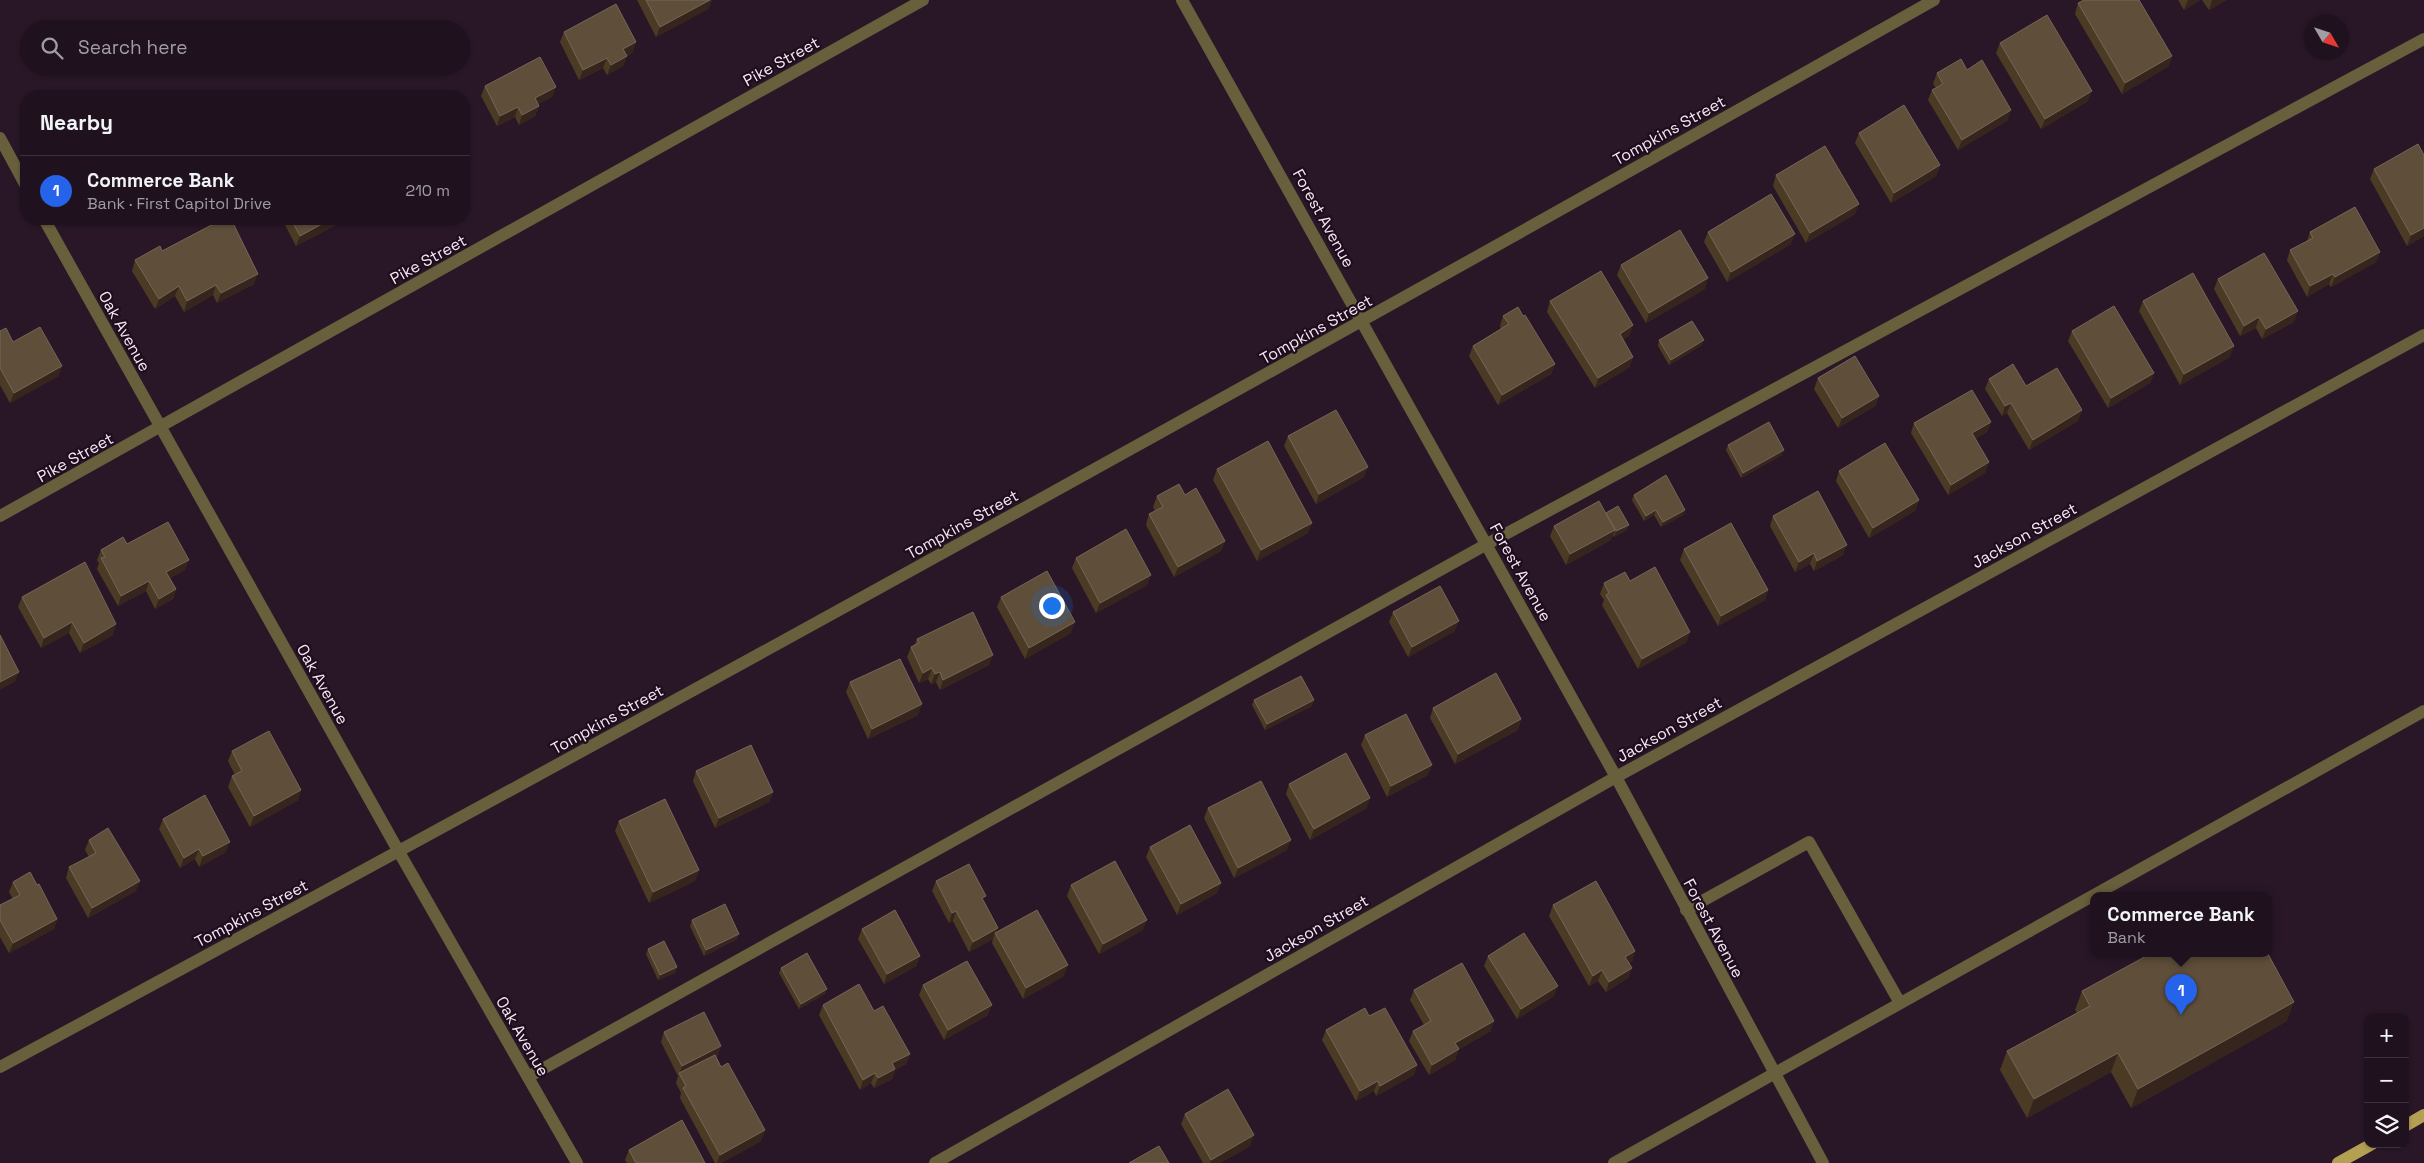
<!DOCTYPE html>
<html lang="en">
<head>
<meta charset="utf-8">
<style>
	body { margin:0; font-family:"Space Grotesk",sans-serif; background:#271a27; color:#f1f3f6 }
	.controls { position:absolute; right:15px; bottom:15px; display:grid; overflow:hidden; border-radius:10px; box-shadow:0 1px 4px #0004 }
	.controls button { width:45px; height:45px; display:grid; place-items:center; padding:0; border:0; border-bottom:1px solid #3c313c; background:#1f111e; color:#f1f3f6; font:25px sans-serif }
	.compass { position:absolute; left:2304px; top:15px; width:45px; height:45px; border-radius:50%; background:#1f111e; box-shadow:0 1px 4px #0004; rotate:129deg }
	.you { position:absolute; left:1051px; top:605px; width:18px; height:18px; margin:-12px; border:4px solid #fff; border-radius:50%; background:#1a73e8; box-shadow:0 0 0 8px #1a73e833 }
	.badge { display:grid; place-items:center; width:32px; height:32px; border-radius:50%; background:#2563eb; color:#fff; font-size:16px; font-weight:700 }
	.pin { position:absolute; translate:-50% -41px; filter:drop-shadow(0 1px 2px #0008) }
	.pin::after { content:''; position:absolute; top:26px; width:18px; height:15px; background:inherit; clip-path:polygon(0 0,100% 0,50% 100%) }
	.popup { position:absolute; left:2090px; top:892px; width:182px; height:65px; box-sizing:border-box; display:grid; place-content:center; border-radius:10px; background:#1f111e; filter:drop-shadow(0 1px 4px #0005); font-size:16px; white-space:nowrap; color:#a19da4 }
	.popup b { font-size:19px; color:#f1f3f6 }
	.popup::after { content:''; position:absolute; left:50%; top:100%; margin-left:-10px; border:10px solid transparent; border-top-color:#1f111e }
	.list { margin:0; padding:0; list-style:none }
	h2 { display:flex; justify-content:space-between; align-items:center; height:65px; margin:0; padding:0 20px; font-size:21px }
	h2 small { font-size:16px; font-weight:400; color:#a19da4 }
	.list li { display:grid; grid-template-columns:32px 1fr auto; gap:15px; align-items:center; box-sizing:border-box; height:70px; padding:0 20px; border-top:1px solid #3c313c }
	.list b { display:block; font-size:19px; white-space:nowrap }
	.list p { margin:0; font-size:16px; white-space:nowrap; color:#a19da4 }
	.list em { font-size:16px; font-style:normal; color:#a19da4 }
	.icon { flex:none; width:28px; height:28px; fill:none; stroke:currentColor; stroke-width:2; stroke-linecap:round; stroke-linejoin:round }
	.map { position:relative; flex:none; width:2424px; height:1163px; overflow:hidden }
	.search { position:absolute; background:#1f111e; box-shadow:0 1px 4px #0004; left:20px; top:20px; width:450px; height:55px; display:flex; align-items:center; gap:12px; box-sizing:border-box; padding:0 18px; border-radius:28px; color:#a19da4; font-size:19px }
	.panel { position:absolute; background:#1f111e; box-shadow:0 1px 4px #0004; left:20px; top:90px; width:450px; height:135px; border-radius:20px }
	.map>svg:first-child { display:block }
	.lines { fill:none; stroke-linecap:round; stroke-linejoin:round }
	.lane { stroke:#685f3c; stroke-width:12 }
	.street { stroke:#685f3c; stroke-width:12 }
	.primary { stroke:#b4a053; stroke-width:12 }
	.wall { fill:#4c3b24 }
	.shaded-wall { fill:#36251c }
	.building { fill:#5e4e3a; stroke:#766657 }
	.labels { text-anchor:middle; stroke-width:4.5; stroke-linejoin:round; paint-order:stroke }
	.street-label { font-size:16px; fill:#f5e8f4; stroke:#1f0d1e }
</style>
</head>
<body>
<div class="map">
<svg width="2424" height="1163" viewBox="0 0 2424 1163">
	<rect width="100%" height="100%" fill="#291728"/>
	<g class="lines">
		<path class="lane" d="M1686,910L1809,842L1900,1003
			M528,1077L1487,544L2424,39
			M1614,1163L2424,711"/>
		<path class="street" d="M1182,0L1616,777L1823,1163
			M0,138L26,186
			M44,219L399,852L577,1163
			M0,516L923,0
			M0,1067C648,718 1292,362 1934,0
			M935,1163L1616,777L2424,335"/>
		<path class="primary" d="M2405,1126L2424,1115
			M2338,1163L2372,1144"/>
	</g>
	<path class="wall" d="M637,0H712L708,9L656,37Z
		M2178,0H2200L2184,10Z
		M2202,0H2226L2209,10Z
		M2078,3L2169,66L2122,94L2075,14Z
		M564,32L633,52L627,56L623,66L607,75L603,68L579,80L560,42Z
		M2000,43L2088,101L2041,129L1996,53Z
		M1967,70L2008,120L1958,150L1928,100L1932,90L1936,88L1933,84L1937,73Z
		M485,86L556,87L552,97L538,104L539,106L535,116L519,125L515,117L497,126L481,96Z
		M1859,133L1940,165L1936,176L1891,203L1855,143Z
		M2374,169L2424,236L2407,246L2370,179Z
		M1776,175L1855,214L1806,243L1773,186Z
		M282,219H347L296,246Z
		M1708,232L1791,244L1727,282L1704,242Z
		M2310,232L2380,252L2376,262L2331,287L2329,284L2307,297L2287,260L2290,250L2307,241Z
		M162,251L254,284L217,303L213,295L184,312L175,296L155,309L132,271L135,260Z
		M1621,265L1705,289L1646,323L1617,275Z
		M2218,279L2294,322L2262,339L2256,328L2240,336L2214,289Z
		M1550,301L1633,325L1629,336L1623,339L1630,367L1595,388L1547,312Z
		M2143,301L2230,357L2180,385L2139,311Z
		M1503,316L1555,364L1551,374L1498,405L1469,356L1473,346L1501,329L1500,326Z
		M0,331L13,342L62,366L58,376L10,403L0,385Z
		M2072,331L2154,373L2150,383L2108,408L2068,341Z
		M1659,340L1702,345L1669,365L1658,346Z
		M1818,378L1879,396L1875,406L1838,428L1814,389Z
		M1989,379L2026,386L2082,410L2078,421L2029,450L2007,413L2002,416L1985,389Z
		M1991,422L1987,432L1975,439L1989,462L1985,473L1948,495L1911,433L1914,423Z
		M1288,436L1364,477L1316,504L1284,446Z
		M1728,445L1782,455L1741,478L1726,450Z
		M1217,469L1312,523L1308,533L1257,561L1213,480Z
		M1839,471L1919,500L1915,511L1869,538L1836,481Z
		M1185,495L1225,541L1221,551L1174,577L1146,525L1149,514L1155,511L1153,507L1157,496Z
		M1634,495L1685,510L1683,515L1661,527L1654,515L1644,521L1632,500Z
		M1606,513L1627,530L1614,537L1613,535L1611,540L1566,565L1550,536L1554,526Z
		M1773,516L1843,555L1814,571L1810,564L1795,572L1770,526Z
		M127,544L185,570L170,578L176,589L173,599L155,609L146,591L118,606L97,569L99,563L97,560L101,550Z
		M1684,549L1768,590L1765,600L1718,626L1680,560Z
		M1076,558L1147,585L1096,613L1072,568Z
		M1630,581L1687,642L1638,669L1602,605L1604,600L1600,594L1604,583Z
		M22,597L113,635L80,653L69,633L41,648L18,607Z
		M1001,597L1071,633L1025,659L997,607Z
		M1393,612L1455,631L1408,657L1389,622Z
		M917,639L989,665L940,690L936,682L931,684L928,679L919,683L907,657L911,647L914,645Z
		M850,682L918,715L868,739L846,692Z
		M1254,700L1312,706L1265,730L1252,705Z
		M1433,708L1521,719L1518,730L1455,764L1430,718Z
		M1365,735L1428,775L1387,797L1361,745Z
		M232,751L301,790L298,800L250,827L228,787L232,776L235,775L228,761Z
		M696,771L773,792L769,802L715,828L693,781Z
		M1289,784L1367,808L1310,840L1286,794Z
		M1208,808L1287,850L1234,878L1204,818Z
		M163,819L226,852L199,867L195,859L180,868L159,829Z
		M619,821L699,870L695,881L649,903L615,831Z
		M89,840L136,891L88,918L66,878L69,867L89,857L85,850Z
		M1150,847L1221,883L1217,893L1177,915L1146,857Z
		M936,881L997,932L1064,976L1023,999L992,943L993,939L969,952L953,921L949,923L932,891Z
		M13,882L57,919L54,929L9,953L0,937V905L13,899L9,892Z
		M1071,885L1143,930L1099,954L1067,896Z
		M1553,905L1635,951L1632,961L1629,963L1632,968L1628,978L1606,992L1598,981L1589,986L1549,916Z
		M692,920L737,939L704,956L690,926Z
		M862,929L920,956L916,966L884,984L858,939Z
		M648,949L677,967L675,973L658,980L646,954Z
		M1488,956L1554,996L1517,1019L1484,966Z
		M781,968L827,989L825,994L799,1009L779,973Z
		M923,985L988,1015L944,1040L919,995Z
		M1414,990L1491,1031L1459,1049L1455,1060L1429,1075L1409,1041L1413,1031L1424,1025L1410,1000Z
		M2082,991L2287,1021L2131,1108L2111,1072L2027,1118L2000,1070L2007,1051L2077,1013L2075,1010Z
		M823,1005L874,1011L910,1054L906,1064L895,1070L892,1079L874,1088L871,1083L860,1090L819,1015Z
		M1369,1016L1417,1065L1414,1075L1376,1096L1374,1091L1356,1101L1322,1040L1326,1030Z
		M664,1032L718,1056L716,1057L721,1067L765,1130L761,1141L721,1163H715L680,1098L681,1093L676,1083L678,1076L661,1042Z
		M1185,1114L1250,1146L1220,1163H1203L1181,1124Z
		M629,1150L705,1163H627L625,1160Z"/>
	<path class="shaded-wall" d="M710,0H712L708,9L656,37L660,27Z
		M2188,0H2200L2184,10Z
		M2212,0H2226L2209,10Z
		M636,42L633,52L620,59L623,49Z
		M627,56L623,66L607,75L611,65Z
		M2172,56L2169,66L2122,94L2125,83Z
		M607,58L603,68L579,80L583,70Z
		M556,87L552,97L531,108L535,98Z
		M2092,91L2088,101L2041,129L2045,119Z
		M539,106L535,116L519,125L522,115Z
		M518,107L515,117L497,126L500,116Z
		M2011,110L2008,120L1958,150L1962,140Z
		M468,147L466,152L464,153V149Z
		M1940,165L1936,176L1891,203L1894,193Z
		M1859,204L1855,214L1806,243L1810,233Z
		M331,219H347L296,246L300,236Z
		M2424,228V236L2407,246L2411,235Z
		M1795,234L1791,244L1727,282L1731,272Z
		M2380,252L2376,262L2331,287L2335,277Z
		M258,274L254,284L217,303L221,293Z
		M2333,274L2329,284L2307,297L2310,286Z
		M1708,278L1705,289L1646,323L1649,313Z
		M216,285L213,295L184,312L187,301Z
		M179,286L175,296L155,309L159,299Z
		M2298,311L2294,322L2262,339L2266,329Z
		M2259,317L2256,328L2240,336L2244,326Z
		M1633,325L1629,336L1616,344L1620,334Z
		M1704,340L1702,345L1669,365L1671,360Z
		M2234,346L2230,357L2180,385L2184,374Z
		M1633,357L1630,367L1595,388L1598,378Z
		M1555,364L1551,374L1498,405L1502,395Z
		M62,366L58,376L10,403L14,393Z
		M2154,373L2150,383L2108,408L2111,398Z
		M1879,396L1875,406L1838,428L1842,418Z
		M2011,403L2007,413L2002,416L2005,406Z
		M2082,410L2078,421L2029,450L2033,440Z
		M1991,422L1987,432L1968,444L1972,433Z
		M1784,450L1782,455L1741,478L1743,473Z
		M1989,462L1985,473L1948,495L1951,485Z
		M1368,467L1364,477L1316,504L1319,494Z
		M1919,500L1915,511L1869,538L1873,528Z
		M1656,510L1654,515L1644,521L1646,516Z
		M1685,510L1683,515L1661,527L1663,522Z
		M1312,523L1308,533L1257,561L1261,550Z
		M1629,525L1627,530L1614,537L1616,531Z
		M1615,530L1611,540L1566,565L1570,554Z
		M1225,541L1221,551L1174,577L1178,567Z
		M1847,545L1843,555L1814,571L1817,561Z
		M1814,553L1810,564L1795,572L1799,562Z
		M189,560L185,570L163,582L166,572Z
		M1151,575L1147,585L1096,613L1100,603Z
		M149,581L146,591L118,606L121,596Z
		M176,589L173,599L155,609L159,599Z
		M1768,590L1765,600L1718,626L1721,616Z
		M1459,621L1455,631L1408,657L1412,647Z
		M72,622L69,633L41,648L44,638Z
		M1075,622L1071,633L1025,659L1029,648Z
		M116,624L113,635L80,653L84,643Z
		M1690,632L1687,642L1638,669L1642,659Z
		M993,655L989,665L940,690L943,680Z
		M932,668L928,679L919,683L923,673Z
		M19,672L15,682L0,690V682Z
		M940,672L936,682L931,684L935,674Z
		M1314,700L1312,706L1265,730L1267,724Z
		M922,704L918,715L868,739L872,729Z
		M1521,719L1518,730L1455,764L1458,754Z
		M1432,765L1428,775L1387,797L1391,786Z
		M301,790L298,800L250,827L254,816Z
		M773,792L769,802L715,828L719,818Z
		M1370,798L1367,808L1310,840L1314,829Z
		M1291,840L1287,850L1234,878L1238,868Z
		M230,842L226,852L199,867L203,856Z
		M199,849L195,859L180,868L184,858Z
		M699,870L695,881L649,903L653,892Z
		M140,881L136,891L88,918L92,908Z
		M1221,883L1217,893L1177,915L1181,904Z
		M956,911L953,921L949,923L952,913Z
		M57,919L54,929L9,953L13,943Z
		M1147,920L1143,930L1099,954L1103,944Z
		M998,928L996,934L995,933L993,939L969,952L973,942Z
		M739,934L737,939L704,956L706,950Z
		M1635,951L1632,961L1621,967L1625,957Z
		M920,956L916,966L884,984L887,974Z
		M1068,965L1064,976L1023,999L1026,988Z
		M677,967L675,973L658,980L660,975Z
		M1632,968L1628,978L1606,992L1609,982Z
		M1602,970L1598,981L1589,986L1593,976Z
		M1558,986L1554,996L1517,1019L1521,1009Z
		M827,989L825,994L799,1009L801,1004Z
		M2294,1002L2287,1021L2131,1108L2138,1089Z
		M992,1005L988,1015L944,1040L948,1030Z
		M1494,1021L1491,1031L1451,1053L1455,1043Z
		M721,1046L718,1056L681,1075L680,1073L682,1066Z
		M1459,1049L1455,1060L1429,1075L1432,1065Z
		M2118,1053L2111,1072L2027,1118L2034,1099Z
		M910,1054L906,1064L895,1070L892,1079L874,1088L878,1078L892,1063Z
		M1417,1065L1414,1075L1376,1096L1380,1086Z
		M875,1073L871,1083L860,1090L863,1080Z
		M1378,1081L1374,1091L1356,1101L1360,1091Z
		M765,1130L761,1141L721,1163H717L720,1155Z
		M1254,1135L1250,1146L1220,1163H1210L1211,1160Z"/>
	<path class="building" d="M646,0H710L660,27Z
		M2084,0H2139L2172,56L2125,83L2078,3Z
		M616,4L636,42L623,49L627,56L611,65L607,58L583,70L564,32Z
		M2047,15L2092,91L2045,119L2000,43Z
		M540,57L556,87L535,98L539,106L522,115L518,107L500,116L485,86Z
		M1961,59L1967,70L1982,60L2011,110L1962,140L1932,90L1943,84L1937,73Z
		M1904,105L1940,165L1894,193L1859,133Z
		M464,140L468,147L464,149Z
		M2418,144L2424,155V228L2411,235L2374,169Z
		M1825,146L1859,204L1810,233L1776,175Z
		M1771,194L1795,234L1731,272L1708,232Z
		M2355,207L2380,252L2335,277L2333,274L2310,286L2290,250L2313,238L2310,232Z
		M223,219H231L258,274L221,293L216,285L187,301L179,286L159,299L135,260L160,246L162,251Z
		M291,219H331L300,236Z
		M1680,230L1708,278L1649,313L1621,265Z
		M2264,253L2298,311L2266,329L2259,317L2244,326L2218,279Z
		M1601,271L1633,325L1620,334L1633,357L1598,378L1550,301Z
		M2193,273L2234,346L2184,374L2143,301Z
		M2114,306L2154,373L2111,398L2072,331Z
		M1518,307L1523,316L1525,315L1555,364L1502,395L1473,346L1509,324L1503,316Z
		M1692,321L1704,340L1671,360L1659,340Z
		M40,327L62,366L14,393L0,368V331L6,328L13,342Z
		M1855,356L1879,396L1842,418L1818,378Z
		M2013,364L2026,386L2057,368L2082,410L2033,440L2011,403L2005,406L1989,379Z
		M1972,390L1991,422L1972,433L1989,462L1951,485L1914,423Z
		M1336,410L1368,467L1319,494L1288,436Z
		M1769,422L1784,450L1743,473L1728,445Z
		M1268,441L1312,523L1261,550L1217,469Z
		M1885,443L1919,500L1873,528L1839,471Z
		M1666,475L1685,510L1663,522L1656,510L1646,516L1634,495Z
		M1179,484L1185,495L1196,488L1225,541L1178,567L1149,514L1163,507L1157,496Z
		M1818,491L1847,545L1817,561L1814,553L1799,562L1773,516Z
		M1599,501L1615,530L1570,554L1554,526Z
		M1618,506L1629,525L1616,531L1606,513Z
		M168,522L189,560L166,572L176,589L159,599L149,581L121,596L101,558L105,557L101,550L123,537L127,544Z
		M1731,523L1768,590L1721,616L1684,549Z
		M1126,529L1151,575L1100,603L1076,558Z
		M85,562L116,624L84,643L72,622L44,638L22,597Z
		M1655,567L1690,632L1642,659L1606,595L1609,593L1604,583L1625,572L1630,581Z
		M1047,571L1075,622L1029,648L1001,597Z
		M1440,586L1459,621L1412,647L1393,612Z
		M973,612L993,655L943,680L940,672L935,674L932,668L923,673L911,647L919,643L917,639Z
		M0,635L19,672L0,682Z
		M900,659L922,704L872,729L850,682Z
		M1496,673L1521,719L1458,754L1433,708Z
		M1301,676L1314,700L1267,724L1254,700Z
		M1406,714L1432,765L1391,786L1365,735Z
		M269,731L301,790L254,816L232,776L242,771L232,751Z
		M751,745L773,792L719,818L696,771Z
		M1346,753L1370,798L1314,829L1289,784Z
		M1261,781L1291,840L1238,868L1208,808Z
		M205,795L230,842L203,856L199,849L184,858L163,819Z
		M665,799L699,870L653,892L619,821Z
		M1190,825L1221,883L1181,904L1150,847Z
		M108,828L140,881L92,908L69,867L96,853L89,840Z
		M1115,861L1147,920L1103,944L1071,885Z
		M969,864L986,896L982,898L998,928L973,942L956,911L952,913L936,881Z
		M30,872L37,885L39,884L57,919L13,943L0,920V905L20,895L13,882Z
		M1596,881L1635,951L1625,957L1632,968L1609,982L1602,970L1593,976L1553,905Z
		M725,904L739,934L706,950L692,920Z
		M895,910L920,956L887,974L862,929Z
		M1037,910L1068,965L1026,988L995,933Z
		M1524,933L1558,986L1521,1009L1488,956Z
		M664,941L677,967L660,975L648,949Z
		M807,953L827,989L801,1004L781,968Z
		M2150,954H2268L2294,1002L2138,1089L2118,1053L2034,1099L2007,1051L2090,1006L2082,991Z
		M967,961L992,1005L948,1030L923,985Z
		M1462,963L1494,1021L1455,1043L1459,1049L1432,1065L1413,1031L1431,1021L1414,990Z
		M859,984L874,1011L883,1006L910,1054L892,1063L895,1069L878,1078L875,1073L863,1080L823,1005Z
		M1365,1008L1369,1016L1385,1008L1417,1065L1380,1086L1378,1081L1360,1091L1326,1030Z
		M704,1012L721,1046L682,1066L664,1032Z
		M715,1055L721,1067L728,1063L765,1130L720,1155L683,1088L686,1086L679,1073Z
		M1228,1089L1254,1135L1211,1160L1185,1114Z
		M682,1120L705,1163H636L629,1150Z
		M1159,1146L1169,1163H1129Z"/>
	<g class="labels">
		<g class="street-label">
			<text transform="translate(781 61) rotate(-29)" y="6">Pike Street</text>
			<text transform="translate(1669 130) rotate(-29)" y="6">Tompkins Street</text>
			<text transform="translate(1324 218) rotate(61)" y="6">Forest Avenue</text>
			<text transform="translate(428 259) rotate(-29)" y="6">Pike Street</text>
			<text transform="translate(1316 329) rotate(-29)" y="6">Tompkins Street</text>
			<text transform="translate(125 331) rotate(61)" y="6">Oak Avenue</text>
			<text transform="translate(75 457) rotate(-29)" y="6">Pike Street</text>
			<text transform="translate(962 524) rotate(-29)" y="6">Tompkins Street</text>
			<text transform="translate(2024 535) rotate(-29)" y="6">Jackson Street</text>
			<text transform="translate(1521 572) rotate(61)" y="6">Forest Avenue</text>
			<text transform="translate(323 684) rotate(61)" y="6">Oak Avenue</text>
			<text transform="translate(607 719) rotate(-29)" y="6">Tompkins Street</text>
			<text transform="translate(1669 729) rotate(-29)" y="6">Jackson Street</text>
			<text transform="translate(251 913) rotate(-28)" y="6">Tompkins Street</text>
			<text transform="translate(1316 928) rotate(-30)" y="6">Jackson Street</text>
			<text transform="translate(1714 928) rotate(62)" y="6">Forest Avenue</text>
			<text transform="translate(523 1036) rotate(60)" y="6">Oak Avenue</text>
		</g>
	</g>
</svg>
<div class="controls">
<button>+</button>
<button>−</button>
<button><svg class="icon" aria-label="layers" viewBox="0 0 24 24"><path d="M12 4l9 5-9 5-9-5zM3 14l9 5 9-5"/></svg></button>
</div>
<svg class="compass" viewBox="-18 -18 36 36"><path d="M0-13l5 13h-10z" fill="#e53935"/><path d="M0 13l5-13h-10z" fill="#a19da4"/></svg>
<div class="you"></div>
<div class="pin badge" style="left:2181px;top:1015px">1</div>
<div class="popup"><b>Commerce Bank</b>Bank</div>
<div class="search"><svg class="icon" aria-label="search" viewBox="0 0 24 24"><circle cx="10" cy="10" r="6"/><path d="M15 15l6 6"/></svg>Search here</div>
<section class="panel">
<h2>Nearby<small></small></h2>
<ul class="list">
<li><span class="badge">1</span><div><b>Commerce Bank</b><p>Bank · First Capitol Drive</p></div><em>210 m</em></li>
</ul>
</section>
</div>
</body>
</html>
